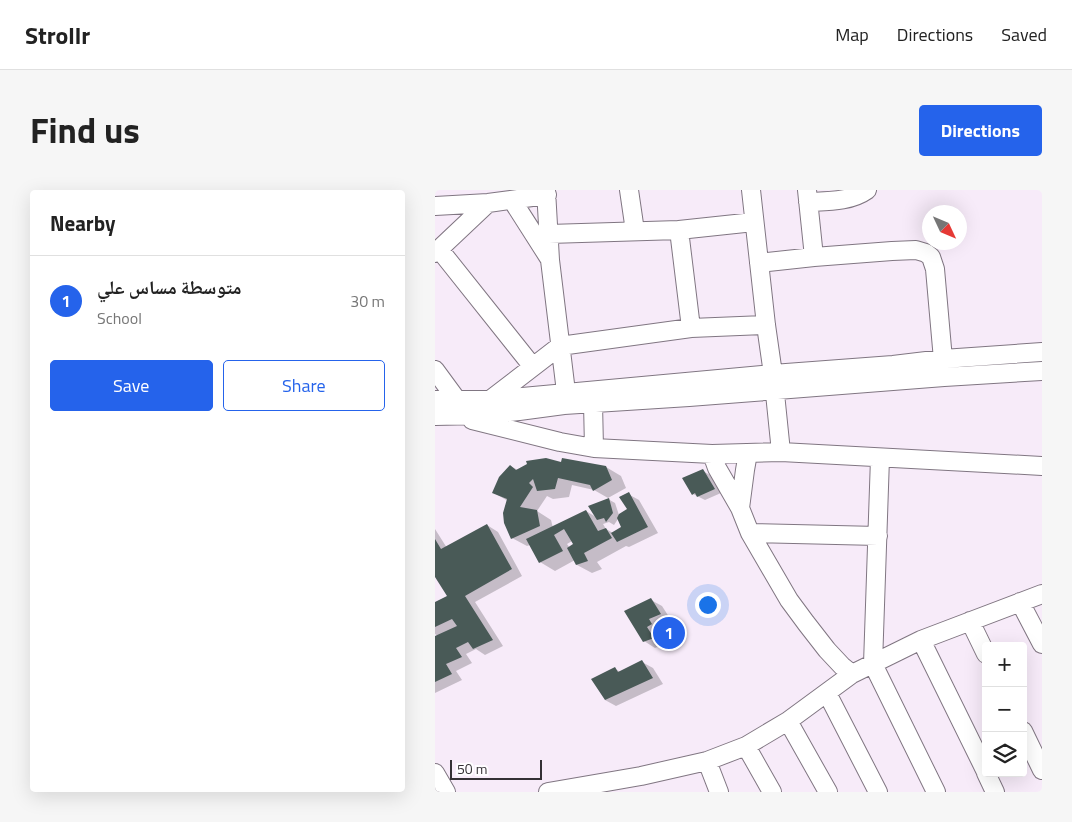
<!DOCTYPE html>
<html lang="en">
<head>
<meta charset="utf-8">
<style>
	body { margin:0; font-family:"Titillium Web","Noto Naskh Arabic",sans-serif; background:#f6f6f6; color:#222 }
	.controls { position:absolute; right:15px; bottom:15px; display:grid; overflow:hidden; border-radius:5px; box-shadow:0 5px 20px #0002 }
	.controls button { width:45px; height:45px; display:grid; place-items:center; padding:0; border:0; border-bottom:1px solid #e0e0e0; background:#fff; color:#222; font:25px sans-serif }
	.compass { position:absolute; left:487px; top:15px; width:45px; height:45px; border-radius:50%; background:#fff; box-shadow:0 5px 20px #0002; rotate:134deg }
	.scale { position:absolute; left:15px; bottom:12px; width:92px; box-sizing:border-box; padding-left:5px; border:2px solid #343035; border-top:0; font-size:14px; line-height:18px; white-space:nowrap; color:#343035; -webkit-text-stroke:4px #fefcff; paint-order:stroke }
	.you { position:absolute; left:272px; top:414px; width:18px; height:18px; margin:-12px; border:4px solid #fff; border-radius:50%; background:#1a73e8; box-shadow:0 0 0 8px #1a73e833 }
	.badge { display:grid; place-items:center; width:32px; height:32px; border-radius:50%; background:#2563eb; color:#fff; font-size:16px; font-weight:700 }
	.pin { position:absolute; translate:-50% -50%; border:2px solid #fff; box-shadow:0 1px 5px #0006 }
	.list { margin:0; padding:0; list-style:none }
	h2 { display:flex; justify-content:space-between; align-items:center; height:65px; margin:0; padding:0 20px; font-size:21px }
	h2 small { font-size:16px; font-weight:400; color:#767676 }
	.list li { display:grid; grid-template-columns:32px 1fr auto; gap:15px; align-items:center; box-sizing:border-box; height:90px; padding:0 20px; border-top:1px solid #e0e0e0 }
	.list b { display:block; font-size:19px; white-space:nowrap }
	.list p { margin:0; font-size:16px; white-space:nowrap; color:#767676 }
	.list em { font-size:16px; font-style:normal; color:#767676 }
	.actions { display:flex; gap:10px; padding:15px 20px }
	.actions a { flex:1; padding:11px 0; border:1px solid #2563eb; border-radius:5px; text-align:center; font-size:18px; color:#2563eb }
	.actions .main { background:#2563eb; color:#fff }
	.icon { flex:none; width:28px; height:28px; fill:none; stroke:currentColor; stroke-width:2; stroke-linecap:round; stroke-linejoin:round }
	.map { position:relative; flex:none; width:607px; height:602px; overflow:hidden; border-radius:5px }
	header { display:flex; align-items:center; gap:30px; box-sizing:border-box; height:70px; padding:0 25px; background:#fff; border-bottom:1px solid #e0e0e0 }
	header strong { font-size:24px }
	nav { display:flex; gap:28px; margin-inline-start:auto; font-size:18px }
	.intro { display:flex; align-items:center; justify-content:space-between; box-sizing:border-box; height:120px; padding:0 30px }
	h1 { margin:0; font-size:35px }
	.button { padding:12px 22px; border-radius:5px; background:#2563eb; color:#fff; font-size:18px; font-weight:700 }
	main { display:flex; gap:30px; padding:0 30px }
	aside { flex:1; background:#fff; border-radius:5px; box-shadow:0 5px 20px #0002 }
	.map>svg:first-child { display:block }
	.shadow { fill:#0003; fill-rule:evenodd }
	.building { fill:#495a57 }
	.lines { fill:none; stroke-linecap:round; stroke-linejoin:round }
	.minor-casing { stroke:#807682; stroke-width:20 }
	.minor { stroke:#fff; stroke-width:18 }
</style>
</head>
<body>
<header>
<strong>Strollr</strong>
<nav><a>Map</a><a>Directions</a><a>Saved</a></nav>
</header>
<div class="intro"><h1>Find us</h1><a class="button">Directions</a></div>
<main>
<aside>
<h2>Nearby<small></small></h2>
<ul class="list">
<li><span class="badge">1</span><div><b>متوسطة مساس علي</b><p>School</p></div><em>30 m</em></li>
</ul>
<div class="actions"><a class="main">Save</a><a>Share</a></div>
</aside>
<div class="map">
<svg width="607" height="602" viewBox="0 0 607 602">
	<rect width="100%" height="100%" fill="#f7ebf9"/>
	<path class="shadow" d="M126,274L171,277L186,286L191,298L173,308L159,300L137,295L134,307L118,309L112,306L102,321L116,330L118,338L151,321L161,327L173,309L180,313L184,325L194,320L193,304L204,310L223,343L194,357L191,356L162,372L167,379L157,383L142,375L140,370L120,381L105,372L95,355L92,356L77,348L73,311L59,303L75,276L83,280ZM183,329L187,338L178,343L171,339L168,334L174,332L179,335ZM137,351L140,355L135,358L132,354Z
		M268,281L275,285L286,303L270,310L258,304Z
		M52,335L63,342L87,386L40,412L68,456L50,465L41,459L31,464L37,473L21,481L27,490L0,503V447L3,446L0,444V414L14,407L0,384V339L12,358Z
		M216,410L227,416L236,430L224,435L227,440L222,443L229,454L220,458L209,451Z
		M207,472L218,478L228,494L181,516L170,510L180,479L186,482Z"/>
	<path class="building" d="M111,268L126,272L127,268L171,276L177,290L158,301L155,295L123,288L120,299L102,301L98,289L94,293L98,297L85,317L102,320L105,336L76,349L69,333L68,323L72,309L57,303L64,287L75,275L81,280L92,274L91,271Z
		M268,279L280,299L262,307L260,303L257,305L247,288Z
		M194,302L213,337L182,352L176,343L186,337L182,328L184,324L192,319L184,307Z
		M174,308L178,323L171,332L169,328L162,330L153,316Z
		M151,320L163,341L171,338L177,348L149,363L153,371L141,375L132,358L138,354L129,339L119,345L128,361L104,373L91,349Z
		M52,334L77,379L30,406L58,450L38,459L33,452L21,458L27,467L11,474L17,484L0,492V446L22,436L17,429L0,437V412L12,406L0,387V349L6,359Z
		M216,408L226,424L214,429L217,434L212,437L219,448L208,452L189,421Z
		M207,470L218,488L170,510L156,489L180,477L183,482Z"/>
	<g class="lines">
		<defs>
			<path id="minor" d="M111,0L115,70L131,202L129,214
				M194,0L200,41
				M316,0L331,135L338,184L346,262
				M372,0L379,67
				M77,10L114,68
				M373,12C393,11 415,12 432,0
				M0,16L53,13L112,5
				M244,40L256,138
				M114,44L244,40L319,32
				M4,59L98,177
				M0,63L53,13
				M324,73L379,67L457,61L481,60L491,63L496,67L500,79L509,181
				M0,180L22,210
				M159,201L158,213L159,258
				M0,210H55L338,184L458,175L508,169L607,162
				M55,210L125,156L256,138L331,135
				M0,226L45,225L84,221L129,215L254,207L509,187L607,181
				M37,230L125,252L159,258L277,264L346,262L607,276
				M277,264L282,278L305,318L315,343L354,410L371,433L392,460L407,476L417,484
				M445,268L438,474L501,602
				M305,318L310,280L313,263
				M315,343L443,346
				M585,412L607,454
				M535,431L551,464
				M486,450L551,582
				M392,503L443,602
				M353,531L393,602
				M588,541L607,580
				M311,556L337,602
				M272,571L284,602
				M0,583L11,602
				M551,583L560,602
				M113,602L206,586L272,571L311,556L353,531L417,484L486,450L607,404"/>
		</defs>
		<use href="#minor" class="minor-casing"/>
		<use href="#minor" class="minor"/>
	</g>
</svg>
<div class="controls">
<button>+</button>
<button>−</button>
<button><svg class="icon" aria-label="layers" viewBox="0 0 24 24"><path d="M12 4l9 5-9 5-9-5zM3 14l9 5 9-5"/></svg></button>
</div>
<svg class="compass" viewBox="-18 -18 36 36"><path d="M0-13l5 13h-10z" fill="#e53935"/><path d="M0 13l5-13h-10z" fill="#767676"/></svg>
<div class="scale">50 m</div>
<div class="you"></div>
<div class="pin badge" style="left:234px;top:443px">1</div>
</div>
</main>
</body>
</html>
